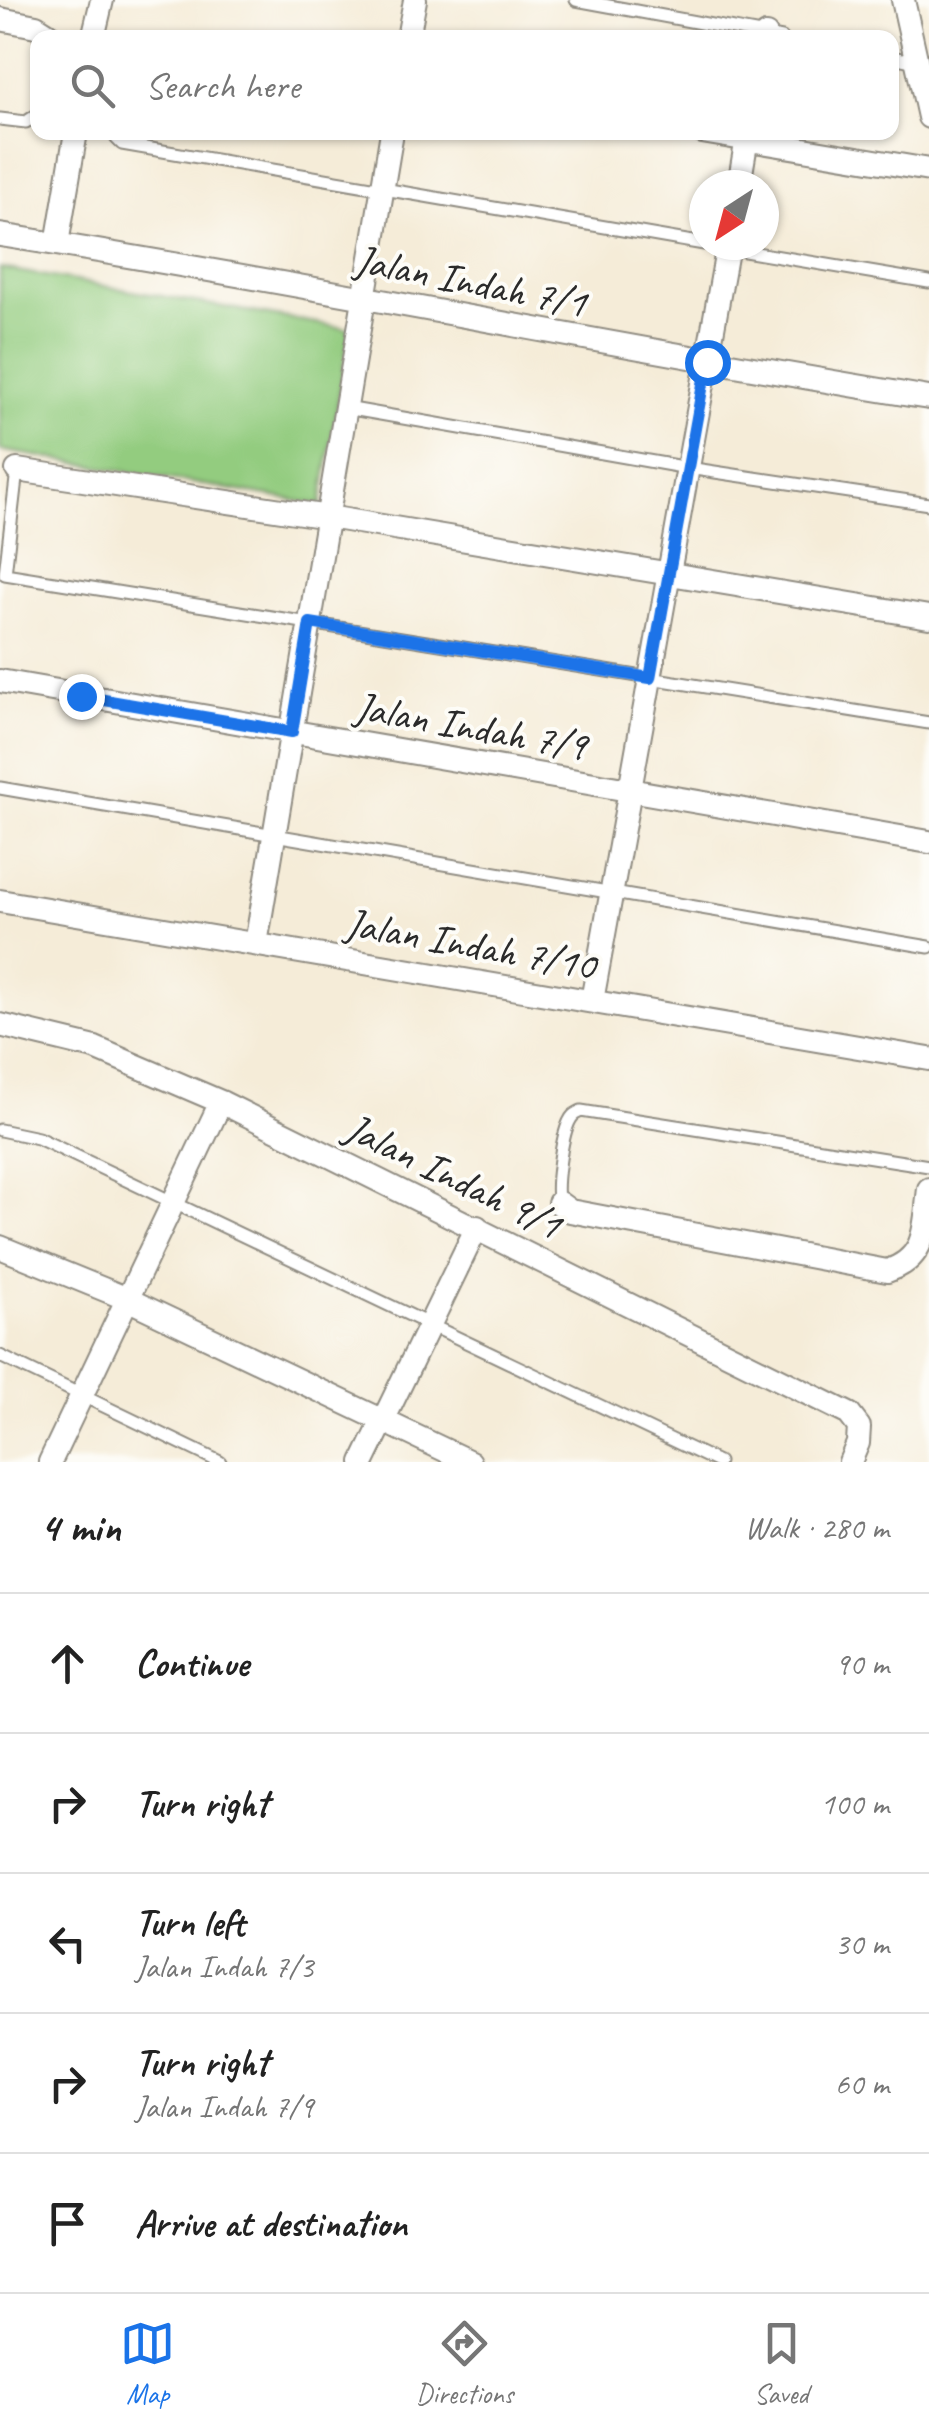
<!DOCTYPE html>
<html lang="en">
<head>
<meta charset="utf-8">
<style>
	body { margin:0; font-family:Caveat,sans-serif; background:#f6f6f6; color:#222 }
	.compass { position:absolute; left:689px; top:170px; width:90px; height:90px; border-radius:50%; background:#fff; box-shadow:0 2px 8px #0004; rotate:216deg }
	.stop { position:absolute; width:30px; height:30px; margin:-22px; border:8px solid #1a73e8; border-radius:50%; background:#fff }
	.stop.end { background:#1a73e8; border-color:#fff; box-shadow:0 2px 10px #0008 }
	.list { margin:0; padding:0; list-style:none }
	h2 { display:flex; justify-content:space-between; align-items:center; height:130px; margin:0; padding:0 40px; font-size:42px }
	h2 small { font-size:32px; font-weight:400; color:#767676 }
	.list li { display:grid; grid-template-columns:65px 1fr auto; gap:30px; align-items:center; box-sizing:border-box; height:140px; padding:0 40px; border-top:2px solid #e0e0e0 }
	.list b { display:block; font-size:38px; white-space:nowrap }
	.list p { margin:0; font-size:32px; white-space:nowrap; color:#767676 }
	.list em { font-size:32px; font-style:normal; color:#767676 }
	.icon { flex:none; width:55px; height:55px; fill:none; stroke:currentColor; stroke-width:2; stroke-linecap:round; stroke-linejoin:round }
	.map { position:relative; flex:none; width:929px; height:1462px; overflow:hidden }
	.search { position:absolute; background:#fff; box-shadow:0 2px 8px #0004; left:30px; right:30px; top:30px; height:110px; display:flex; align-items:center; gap:25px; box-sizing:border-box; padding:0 35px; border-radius:20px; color:#767676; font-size:38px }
	.sheet { height:830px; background:#fff }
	nav { display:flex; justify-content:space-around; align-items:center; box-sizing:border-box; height:140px; border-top:2px solid #e0e0e0; background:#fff; font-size:28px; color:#767676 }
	nav a { display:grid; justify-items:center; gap:5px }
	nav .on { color:#1a73e8 }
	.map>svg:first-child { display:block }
	.park { fill:#93cc7f; stroke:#5f7c55; stroke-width:2.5 }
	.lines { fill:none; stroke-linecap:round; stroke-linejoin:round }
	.lane-casing { stroke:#908c82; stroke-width:15 }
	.street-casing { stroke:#908c82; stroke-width:26 }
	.lane { stroke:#fff; stroke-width:11 }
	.street { stroke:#fff; stroke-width:22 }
	.route { stroke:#1a73e8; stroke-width:12 }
	.labels { text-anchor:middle; stroke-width:8; stroke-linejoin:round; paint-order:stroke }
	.street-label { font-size:42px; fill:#2b2b2b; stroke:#fdfcf7 }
</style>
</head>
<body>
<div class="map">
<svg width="929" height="1462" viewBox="0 0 929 1462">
	<rect width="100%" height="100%" fill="#fdfcf7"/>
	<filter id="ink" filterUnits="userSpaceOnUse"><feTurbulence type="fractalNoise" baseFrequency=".01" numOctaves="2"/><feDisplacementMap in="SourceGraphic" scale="20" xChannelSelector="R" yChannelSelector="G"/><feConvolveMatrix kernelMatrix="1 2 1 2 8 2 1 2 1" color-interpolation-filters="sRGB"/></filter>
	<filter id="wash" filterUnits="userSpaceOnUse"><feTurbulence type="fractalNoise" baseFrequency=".0048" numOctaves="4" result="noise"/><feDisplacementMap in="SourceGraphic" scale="40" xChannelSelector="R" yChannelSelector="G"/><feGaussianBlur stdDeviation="2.25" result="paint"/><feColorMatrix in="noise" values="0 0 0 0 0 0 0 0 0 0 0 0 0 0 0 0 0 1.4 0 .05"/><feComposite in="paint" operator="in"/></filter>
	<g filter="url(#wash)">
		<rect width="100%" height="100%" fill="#f5ecd8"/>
		<path class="park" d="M0,268L350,329L321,505L0,450Z"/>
	</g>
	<g filter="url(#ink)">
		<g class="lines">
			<defs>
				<path id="lane" d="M576,0L782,38
					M892,57L917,62
					M0,119L26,122L38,114
					M115,132L116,138L122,144L704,244
					M709,245L929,282
					M346,408L688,468L929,504
					M17,470L5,574L929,723
					M0,788L929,947
					M0,1130L38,1138L718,1462
					M559,1203C554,1188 562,1137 569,1122C573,1114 574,1115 581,1111L929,1166
					M0,1356L220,1462"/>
				<path id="street" d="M903,0L929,117
					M0,19L36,26L47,33
					M93,38L102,0
					M408,38L415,0
					M765,38L766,35
					M702,132L929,170
					M739,185L748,132
					M0,235C311,284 619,348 929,398
					M57,244L76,132
					M17,470L328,517L929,617
					M0,681L929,842
					M0,901L929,1059
					M256,944L392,132
					M592,1001L728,245
					M0,1025L95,1048L221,1102L849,1414L859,1427L858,1443L850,1462
					M559,1203L570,1211L887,1271C928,1258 924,1226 929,1189
					M0,1247L125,1298L470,1462
					M50,1462L221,1102
					M363,1462L477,1227"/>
			</defs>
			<use href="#lane" class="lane-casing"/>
			<use href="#street" class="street-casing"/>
			<use href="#lane" class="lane"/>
			<use href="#street" class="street"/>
		</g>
	</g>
	<g class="lines" filter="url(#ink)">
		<path class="route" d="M81,696L292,732L310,623L650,678L707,362"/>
	</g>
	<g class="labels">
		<g class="street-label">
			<text transform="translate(471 280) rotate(11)" y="15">Jalan Indah 7/1</text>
			<text transform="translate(471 725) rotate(10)" y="15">Jalan Indah 7/9</text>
			<text transform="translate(471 943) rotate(10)" y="15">Jalan Indah 7/10</text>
			<text transform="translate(454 1175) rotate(26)" y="15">Jalan Indah 9/1</text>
		</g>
	</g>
</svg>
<svg class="compass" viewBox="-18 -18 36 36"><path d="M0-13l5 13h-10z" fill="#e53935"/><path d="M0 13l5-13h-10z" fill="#767676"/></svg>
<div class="stop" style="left:707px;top:362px"></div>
<div class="stop end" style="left:81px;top:696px"></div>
<div class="search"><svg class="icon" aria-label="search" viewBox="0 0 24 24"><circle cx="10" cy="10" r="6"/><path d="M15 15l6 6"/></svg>Search here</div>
</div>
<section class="sheet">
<h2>4 min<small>Walk · 280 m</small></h2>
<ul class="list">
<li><svg class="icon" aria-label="ahead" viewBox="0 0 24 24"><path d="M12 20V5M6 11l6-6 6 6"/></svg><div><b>Continue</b></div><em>90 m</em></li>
<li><svg class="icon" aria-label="right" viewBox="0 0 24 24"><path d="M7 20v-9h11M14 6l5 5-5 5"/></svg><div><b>Turn right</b></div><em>100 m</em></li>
<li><svg class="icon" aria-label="left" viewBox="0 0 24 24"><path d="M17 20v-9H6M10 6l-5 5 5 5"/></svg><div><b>Turn left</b><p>Jalan Indah 7/3</p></div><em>30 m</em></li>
<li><svg class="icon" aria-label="right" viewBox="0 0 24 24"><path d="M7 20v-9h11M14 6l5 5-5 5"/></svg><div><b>Turn right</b><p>Jalan Indah 7/9</p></div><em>60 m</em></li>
<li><svg class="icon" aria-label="arrive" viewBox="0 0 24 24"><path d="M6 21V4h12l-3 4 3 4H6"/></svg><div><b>Arrive at destination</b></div></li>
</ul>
</section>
<nav>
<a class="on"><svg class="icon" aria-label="map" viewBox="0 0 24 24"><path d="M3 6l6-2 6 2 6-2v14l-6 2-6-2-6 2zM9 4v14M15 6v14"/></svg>Map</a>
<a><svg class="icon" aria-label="directions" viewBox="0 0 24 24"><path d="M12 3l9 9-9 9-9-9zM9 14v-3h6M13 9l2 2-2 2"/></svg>Directions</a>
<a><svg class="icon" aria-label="saved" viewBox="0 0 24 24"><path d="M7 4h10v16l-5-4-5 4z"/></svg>Saved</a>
</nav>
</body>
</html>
